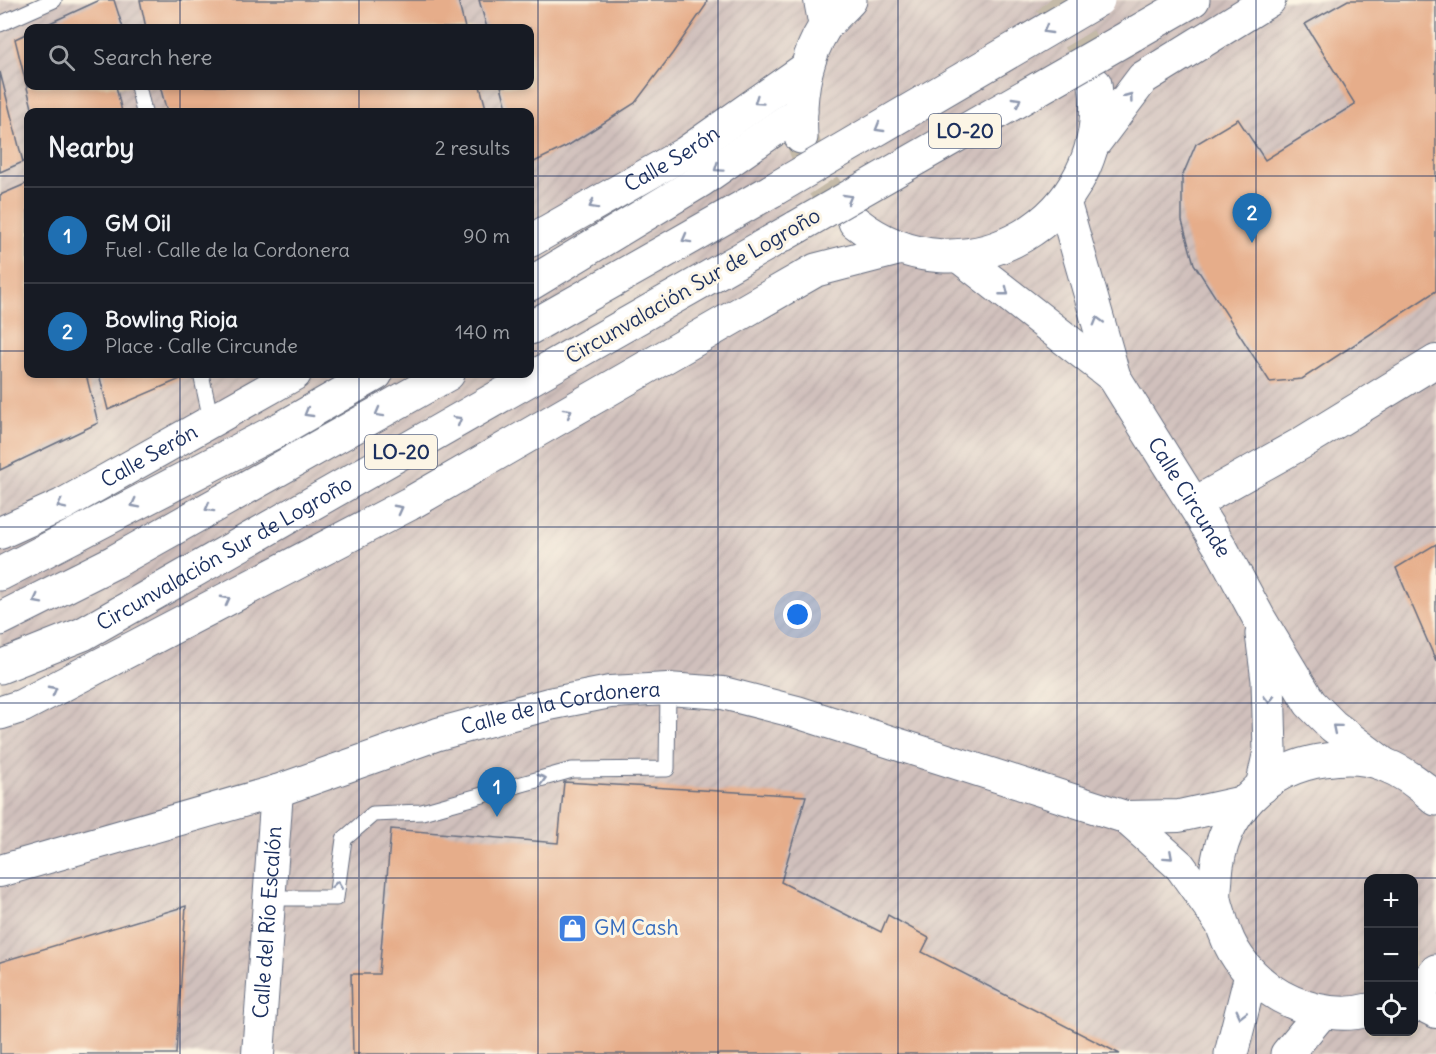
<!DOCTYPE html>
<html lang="en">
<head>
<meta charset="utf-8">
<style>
	body { margin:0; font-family:Delius,sans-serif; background:#20242c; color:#f1f3f6 }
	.controls { position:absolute; right:18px; bottom:18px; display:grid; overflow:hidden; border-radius:12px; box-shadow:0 3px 9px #0003 }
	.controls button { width:54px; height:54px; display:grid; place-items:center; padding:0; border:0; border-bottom:2px solid #363941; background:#171b24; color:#f1f3f6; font:30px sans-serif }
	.you { position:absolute; left:798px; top:615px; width:21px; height:21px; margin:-15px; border:4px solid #fff; border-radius:50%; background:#1a73e8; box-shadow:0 0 0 9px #1a73e833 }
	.badge { display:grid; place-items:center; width:39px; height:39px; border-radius:50%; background:#1f6fb2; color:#fff; font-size:20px; font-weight:700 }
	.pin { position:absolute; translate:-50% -50px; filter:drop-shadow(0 2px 3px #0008) }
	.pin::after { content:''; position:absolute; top:32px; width:21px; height:18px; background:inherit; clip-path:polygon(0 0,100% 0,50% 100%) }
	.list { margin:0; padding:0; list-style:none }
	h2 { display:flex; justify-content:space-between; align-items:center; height:78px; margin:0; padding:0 24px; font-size:26px }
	h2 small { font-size:20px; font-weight:400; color:#9ea1a6 }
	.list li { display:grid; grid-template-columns:39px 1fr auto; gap:18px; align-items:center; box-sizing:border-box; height:96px; padding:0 24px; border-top:2px solid #363941 }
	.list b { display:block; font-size:22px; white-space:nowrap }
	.list p { margin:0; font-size:20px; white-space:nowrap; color:#9ea1a6 }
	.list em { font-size:20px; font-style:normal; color:#9ea1a6 }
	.icon { flex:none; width:33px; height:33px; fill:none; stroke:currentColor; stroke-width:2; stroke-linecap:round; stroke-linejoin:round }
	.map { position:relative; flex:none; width:1436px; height:1054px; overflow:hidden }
	.search { position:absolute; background:#171b24; box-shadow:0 3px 9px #0003; left:24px; top:24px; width:510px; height:66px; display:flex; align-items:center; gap:15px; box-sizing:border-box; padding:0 21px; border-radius:12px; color:#9ea1a6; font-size:22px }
	.panel { position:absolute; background:#171b24; box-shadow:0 3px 9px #0003; left:24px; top:108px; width:510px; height:270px; border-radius:12px }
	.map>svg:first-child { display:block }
	.industrial { fill:url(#industrial-furrows); fill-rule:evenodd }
	.building { fill:#e6ad8a }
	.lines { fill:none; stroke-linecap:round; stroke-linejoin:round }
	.secondary-tunnel { stroke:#c4baa8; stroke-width:33; stroke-dasharray:33 16; stroke-linecap:butt }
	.lane-casing { stroke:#656c7e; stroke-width:17 }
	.street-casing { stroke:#656c7e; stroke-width:34 }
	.secondary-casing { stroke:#656c7e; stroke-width:35 }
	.highway-casing { stroke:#656c7e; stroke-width:35 }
	.lane { stroke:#fff; stroke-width:15 }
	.street { stroke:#fff; stroke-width:32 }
	.secondary { stroke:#fff; stroke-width:33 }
	.highway { stroke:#fff; stroke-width:33 }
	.highway-bridge-casing { stroke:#656c7e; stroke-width:35; stroke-linecap:butt }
	.highway-bridge { stroke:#fff; stroke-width:33 }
	.oneway { stroke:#8d97ae }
	.grid { fill:none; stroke:#1b2f5e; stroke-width:1.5; stroke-opacity:0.55 }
	.labels { text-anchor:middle; stroke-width:6; stroke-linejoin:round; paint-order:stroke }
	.shield { fill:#fcf5e5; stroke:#5e6a86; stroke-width:1.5 }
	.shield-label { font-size:20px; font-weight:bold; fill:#1b2f5e }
	.street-label { font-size:21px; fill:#1b2f5e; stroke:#fcf5e5 }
	.shop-label { font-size:21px; fill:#366cbe; stroke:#fcf5e5; text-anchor:start }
</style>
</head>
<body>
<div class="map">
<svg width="1436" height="1054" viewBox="0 0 1436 1054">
	<defs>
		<pattern id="industrial-furrows" width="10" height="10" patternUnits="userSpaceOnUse" patternTransform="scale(1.5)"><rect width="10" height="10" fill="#d0c0bc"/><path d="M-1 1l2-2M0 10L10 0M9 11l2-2" fill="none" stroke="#b2a5a4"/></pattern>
	</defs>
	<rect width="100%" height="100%" fill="#fcf5e5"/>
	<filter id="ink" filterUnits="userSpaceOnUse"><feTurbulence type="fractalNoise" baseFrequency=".0167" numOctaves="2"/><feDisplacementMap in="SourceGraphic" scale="12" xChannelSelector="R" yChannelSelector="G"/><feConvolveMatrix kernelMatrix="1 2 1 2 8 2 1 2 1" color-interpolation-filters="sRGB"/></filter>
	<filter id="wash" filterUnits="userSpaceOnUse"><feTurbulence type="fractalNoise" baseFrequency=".008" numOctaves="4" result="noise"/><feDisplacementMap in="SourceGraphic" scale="24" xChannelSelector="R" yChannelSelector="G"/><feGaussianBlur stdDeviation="1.35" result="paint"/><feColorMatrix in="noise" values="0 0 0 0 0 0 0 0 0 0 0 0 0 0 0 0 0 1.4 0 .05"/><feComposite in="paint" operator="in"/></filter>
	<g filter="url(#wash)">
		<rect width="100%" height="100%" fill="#eeddba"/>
		<path class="industrial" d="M0,0H1436V1054H0ZM28,28H530V86H28ZM28,112H530V374H28ZM1368,878H1414V1032H1368Z"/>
		<g id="blocks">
			<path class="building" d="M100,0H114L123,28H39Z
				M140,0H458L465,28H146Z
				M479,0H707L706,5L672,54L635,103L569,145L530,164V112H508L501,86H530V28H487Z
				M1348,0H1436V291L1302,379L1270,382L1194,264L1182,221V177L1196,144L1238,119L1265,160L1355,104L1305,24Z
				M28,33V86H116L122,112H33L15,39Z
				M0,72L23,162L0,172Z
				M160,86H480L487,112H167Z
				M28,183V374H86L98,423L0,470V195Z
				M99,374H185V377L108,410Z
				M1436,544V661L1396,568Z
				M564,782L806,796L781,882L881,932L888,915L929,938L922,952L1120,1054H353L351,974H379L391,829L558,843Z
				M186,906L176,1054H0V962Z"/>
		</g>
	</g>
	<g filter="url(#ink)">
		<use href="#blocks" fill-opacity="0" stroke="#656c7e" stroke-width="1.5"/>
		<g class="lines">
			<path class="secondary-tunnel" d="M1049,0C1074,28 1088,46 1095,84
				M803,141C812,173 830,200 855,222"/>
			<defs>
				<path id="lane" d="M0,24L54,0
					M138,86L144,112
					M201,374L211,420
					M270,898H336L344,839L373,814L422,812L572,770L667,769L668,689"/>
				<g id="street">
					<path d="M820,0L825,27"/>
					<path id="s1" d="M530,241L685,153L806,68"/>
					<path d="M1193,504L1302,443L1436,361"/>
					<path id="s2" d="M0,533L62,505L295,374"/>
					<path d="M1125,817L1180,866L1222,925"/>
					<path id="s3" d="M0,871L277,791L438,734L549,704L610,692L668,689L723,693L797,712L1125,817L1179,816L1247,801"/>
					<path d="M1414,1006H1424L1436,1012"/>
					<path id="s4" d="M258,1054L277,791"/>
				</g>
				<g id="secondary">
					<path d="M801,137C799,100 804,60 824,28C831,18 842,9 850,0"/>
					<path id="s5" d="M1064,202L1114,377L1221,548L1260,620L1310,703L1333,726L1382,763"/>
					<path d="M855,222C963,308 1114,219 1095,84"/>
					<path d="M959,256L1114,377"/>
					<path d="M1262,634L1268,680L1270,751L1262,787"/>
					<path d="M1414,991L1425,984L1436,971"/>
					<path d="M1368,1010C1336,1019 1296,1008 1269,989C1244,970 1229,950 1221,920C1219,913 1216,905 1215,898C1214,891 1216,883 1216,875C1221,815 1264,768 1325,760C1344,757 1365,757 1383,764C1404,772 1420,784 1436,799"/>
					<path d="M1231,1054L1251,975"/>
					<path d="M1287,1054L1322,1012"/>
				</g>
				<g id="highway">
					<path d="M1132,35L1193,0"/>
					<path d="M1094,143L1143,78L1269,0"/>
					<path d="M530,284L700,181L801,111"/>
					<path d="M530,328L773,190"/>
					<path d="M0,574L284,427L376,374"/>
					<path d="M0,619L114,562L448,374"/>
					<path id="s6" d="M0,667L83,634L797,227"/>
					<path d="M0,713L22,706L409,504L816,270L901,248"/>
				</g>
			</defs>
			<use href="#lane" class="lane-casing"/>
			<use href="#street" class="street-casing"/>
			<use href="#secondary" class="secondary-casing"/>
			<use href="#highway" class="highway-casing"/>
			<use href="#lane" class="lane"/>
			<use href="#street" class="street"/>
			<use href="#secondary" class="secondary"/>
			<use href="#highway" class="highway"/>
			<defs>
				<path id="highway-bridge" d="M773,190L1098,0
					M797,227L1132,35"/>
			</defs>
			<use href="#highway-bridge" class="highway-bridge-casing"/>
			<use href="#highway-bridge" class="highway-bridge"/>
		</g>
		<defs><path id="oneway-chevron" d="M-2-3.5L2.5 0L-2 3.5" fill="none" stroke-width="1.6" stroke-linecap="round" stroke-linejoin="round" transform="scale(1.5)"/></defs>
		<g class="oneway">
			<use href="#oneway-chevron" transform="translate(1047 30) rotate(150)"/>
			<use href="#oneway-chevron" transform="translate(1129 97) rotate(-53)"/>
			<use href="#oneway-chevron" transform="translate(758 101) rotate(145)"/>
			<use href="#oneway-chevron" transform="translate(1017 101) rotate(-30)"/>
			<use href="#oneway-chevron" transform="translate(879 128) rotate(150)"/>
			<use href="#oneway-chevron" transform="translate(718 168) rotate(145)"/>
			<use href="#oneway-chevron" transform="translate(848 198) rotate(-30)"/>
			<use href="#oneway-chevron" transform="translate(593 205) rotate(151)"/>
			<use href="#oneway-chevron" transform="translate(686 239) rotate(151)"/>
			<use href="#oneway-chevron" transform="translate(1005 292) rotate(38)"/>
			<use href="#oneway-chevron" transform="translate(1098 321) rotate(-106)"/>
			<use href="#oneway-chevron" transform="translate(568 412) rotate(-30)"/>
			<use href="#oneway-chevron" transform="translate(308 413) rotate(150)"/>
			<use href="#oneway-chevron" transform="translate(379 413) rotate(151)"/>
			<use href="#oneway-chevron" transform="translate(458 420) rotate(-30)"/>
			<use href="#oneway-chevron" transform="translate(135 504) rotate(153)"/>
			<use href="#oneway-chevron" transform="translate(61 505) rotate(154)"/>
			<use href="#oneway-chevron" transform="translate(209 508) rotate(151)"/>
			<use href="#oneway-chevron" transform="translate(399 509) rotate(-28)"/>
			<use href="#oneway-chevron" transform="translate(37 600) rotate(153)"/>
			<use href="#oneway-chevron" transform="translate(226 600) rotate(-28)"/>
			<use href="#oneway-chevron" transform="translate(53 690) rotate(-28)"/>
			<use href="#oneway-chevron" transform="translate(1269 699) rotate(89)"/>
			<use href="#oneway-chevron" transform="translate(1336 728) rotate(-140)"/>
			<use href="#oneway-chevron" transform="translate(542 779) rotate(-16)"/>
			<use href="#oneway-chevron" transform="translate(1169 856) rotate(42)"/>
			<use href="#oneway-chevron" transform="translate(337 885) rotate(-82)"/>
			<use href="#oneway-chevron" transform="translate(1241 1014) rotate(104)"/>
		</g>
	</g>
	<path class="grid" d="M180,0V28M359,0V28M538,0V1054M718,0V1054M898,0V1054M1077,0V1054M1256,0V1054M180,86V112M359,86V112M0,176H28M530,176H1436M0,351H28M530,351H1436M180,374V1054M359,374V1054M0,527H1436M0,703H1436M0,878H1436"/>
	<defs>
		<symbol id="shop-square" viewBox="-11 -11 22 22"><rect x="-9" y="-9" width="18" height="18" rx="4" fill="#3f7fe0" stroke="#fcf5e5"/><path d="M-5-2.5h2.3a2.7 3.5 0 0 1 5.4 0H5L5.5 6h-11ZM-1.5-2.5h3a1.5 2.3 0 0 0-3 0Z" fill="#fff"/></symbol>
	</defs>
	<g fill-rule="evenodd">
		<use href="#shop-square" x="556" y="912" width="33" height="33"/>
	</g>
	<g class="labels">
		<g class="shield">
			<rect x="929" y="114" width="72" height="34" rx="4.5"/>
			<rect x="365" y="435" width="72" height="34" rx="4.5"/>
		</g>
		<g class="shield-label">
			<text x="965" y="138">LO-20</text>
			<text x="401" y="459">LO-20</text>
		</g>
		<g class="street-label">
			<text dy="7" stroke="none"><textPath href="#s1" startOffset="164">Calle Serón</textPath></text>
			<text transform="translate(693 286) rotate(-30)" y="7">Circunvalación Sur de Logroño</text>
			<text dy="7" stroke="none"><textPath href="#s2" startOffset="168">Calle Serón</textPath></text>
			<text dy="7" stroke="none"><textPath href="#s5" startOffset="324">Calle Circunde</textPath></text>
			<text dy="7" stroke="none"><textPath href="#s6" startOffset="252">Circunvalación Sur de Logroño</textPath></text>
			<text dy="7" stroke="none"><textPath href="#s3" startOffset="585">Calle de la Cordonera</textPath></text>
			<text dy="7" stroke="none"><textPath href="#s4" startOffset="132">Calle del Río Escalón</textPath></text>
		</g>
		<g class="shop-label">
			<text x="594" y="935">GM Cash</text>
		</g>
	</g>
</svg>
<div class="controls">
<button>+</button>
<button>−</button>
<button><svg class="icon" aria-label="locate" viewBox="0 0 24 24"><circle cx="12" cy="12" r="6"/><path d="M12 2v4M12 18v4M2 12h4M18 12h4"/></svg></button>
</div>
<div class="you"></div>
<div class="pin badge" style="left:497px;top:817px">1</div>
<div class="pin badge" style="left:1252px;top:243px">2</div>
<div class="search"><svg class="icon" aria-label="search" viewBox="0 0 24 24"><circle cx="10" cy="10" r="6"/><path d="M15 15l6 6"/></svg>Search here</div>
<section class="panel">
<h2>Nearby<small>2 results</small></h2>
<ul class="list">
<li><span class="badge">1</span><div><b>GM Oil</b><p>Fuel · Calle de la Cordonera</p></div><em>90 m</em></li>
<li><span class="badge">2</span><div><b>Bowling Rioja</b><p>Place · Calle Circunde</p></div><em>140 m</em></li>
</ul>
</section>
</div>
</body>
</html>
